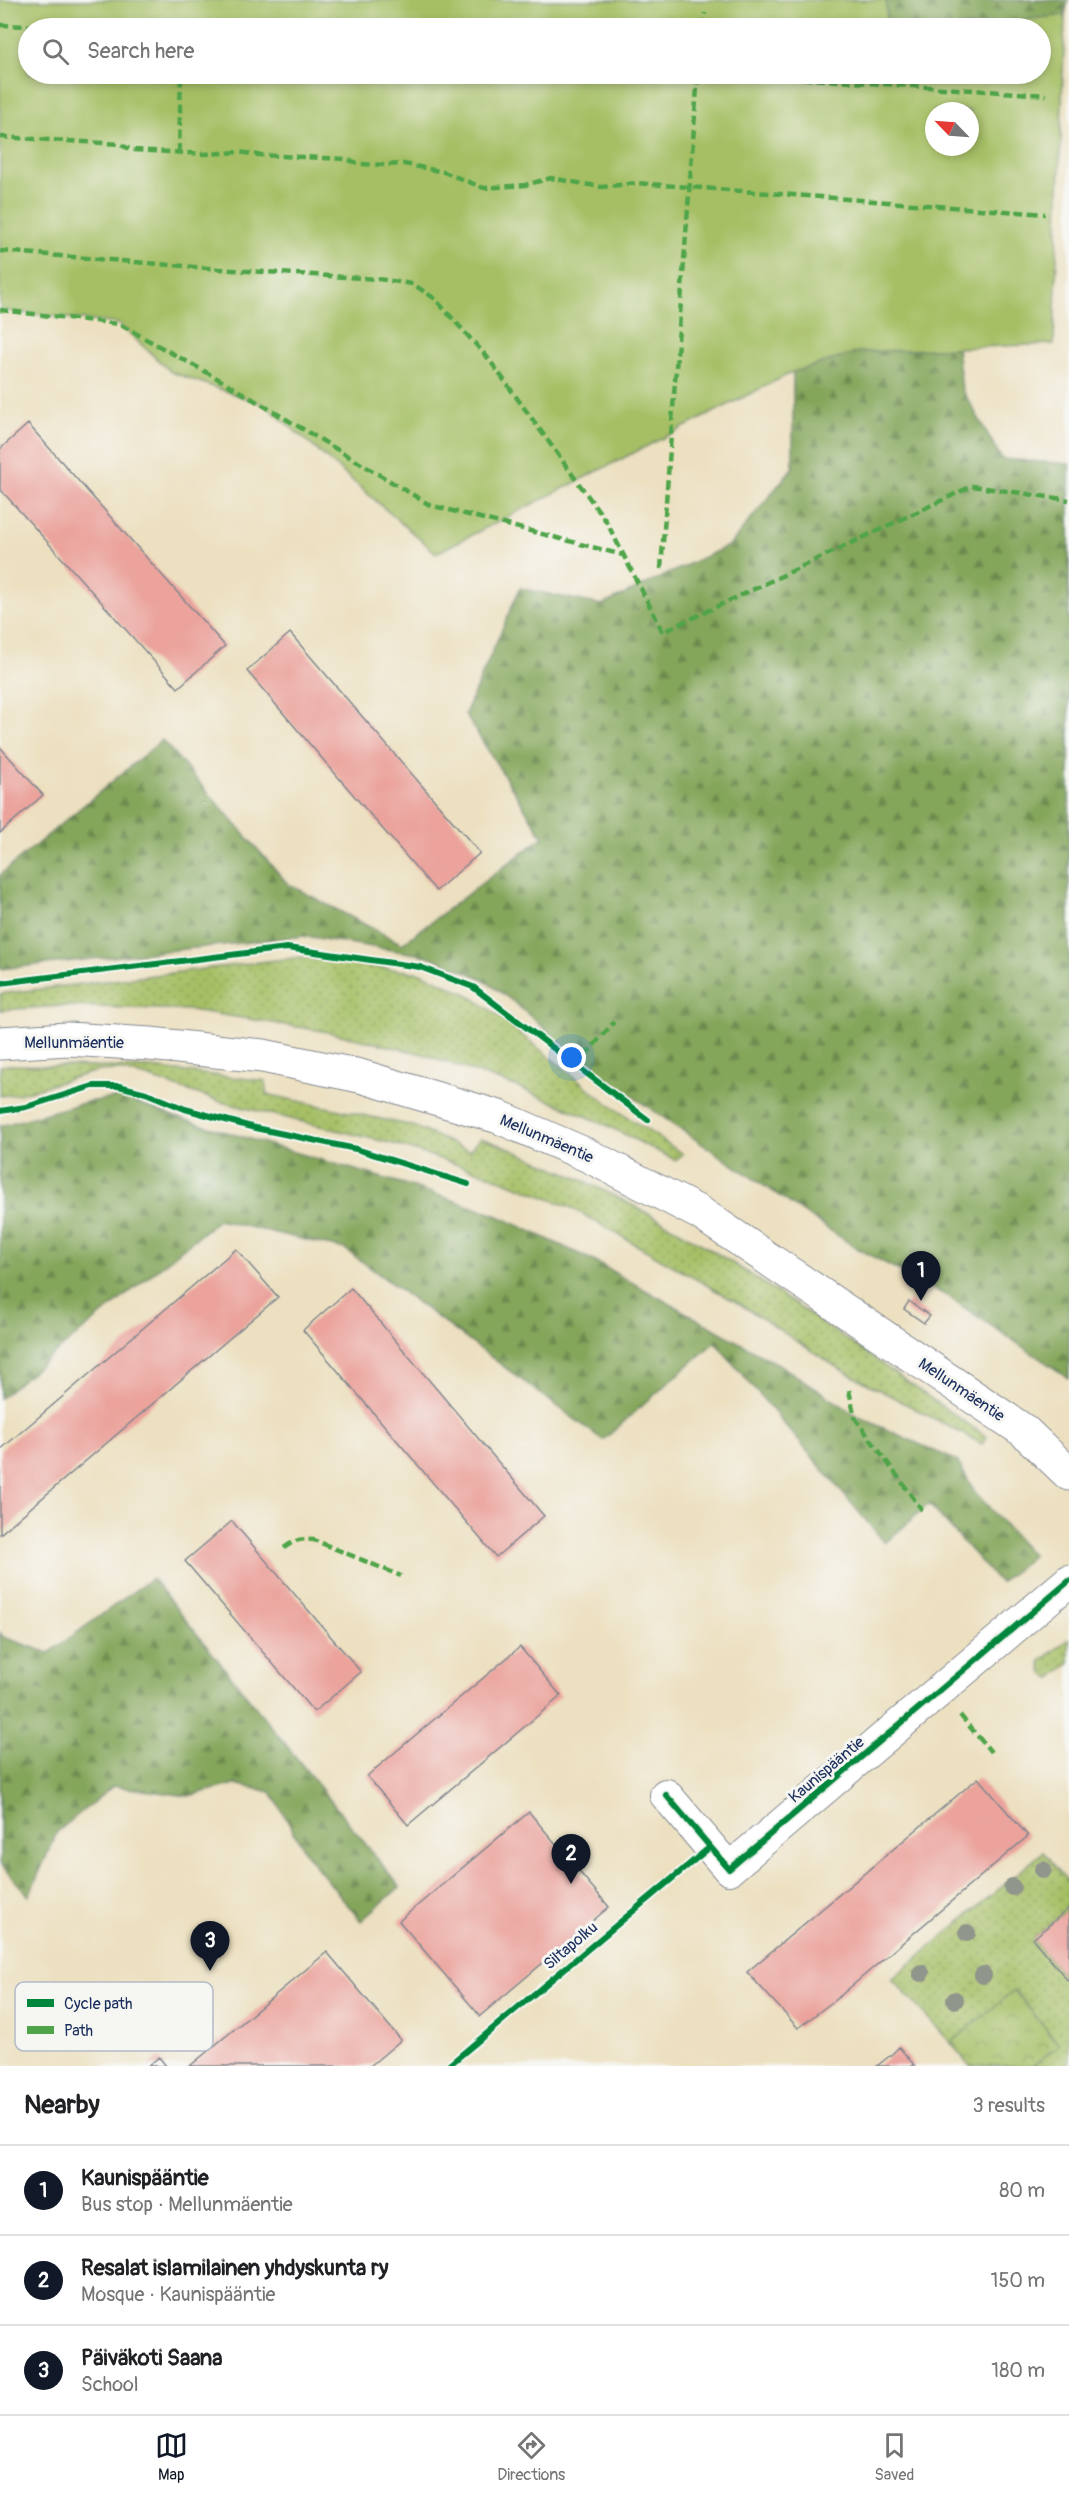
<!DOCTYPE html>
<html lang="en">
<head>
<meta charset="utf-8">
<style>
	body { margin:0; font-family:Pangolin,sans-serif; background:#f6f6f6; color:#202124 }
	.compass { position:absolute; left:925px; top:102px; width:54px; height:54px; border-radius:50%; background:#fff; box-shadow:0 3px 9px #0003; rotate:295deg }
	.you { position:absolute; left:572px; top:1058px; width:21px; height:21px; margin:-15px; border:4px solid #fff; border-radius:50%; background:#1a73e8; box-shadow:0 0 0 9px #1a73e833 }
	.badge { display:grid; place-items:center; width:39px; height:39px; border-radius:50%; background:#111827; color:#fff; font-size:20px; font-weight:700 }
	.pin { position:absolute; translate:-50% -50px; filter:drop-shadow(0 2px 3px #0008) }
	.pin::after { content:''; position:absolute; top:32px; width:21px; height:18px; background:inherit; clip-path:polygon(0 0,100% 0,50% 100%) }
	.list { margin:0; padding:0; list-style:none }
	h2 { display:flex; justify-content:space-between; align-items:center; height:78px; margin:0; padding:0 24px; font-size:26px }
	h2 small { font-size:20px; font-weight:400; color:#757577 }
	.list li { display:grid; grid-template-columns:39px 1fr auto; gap:18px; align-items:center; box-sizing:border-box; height:90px; padding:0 24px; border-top:2px solid #e0e0e0 }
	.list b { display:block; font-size:22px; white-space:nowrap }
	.list p { margin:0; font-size:20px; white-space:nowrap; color:#757577 }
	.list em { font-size:20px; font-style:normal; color:#757577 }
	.icon { flex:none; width:33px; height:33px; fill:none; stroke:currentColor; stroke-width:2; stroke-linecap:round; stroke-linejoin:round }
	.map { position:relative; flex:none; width:1069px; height:2066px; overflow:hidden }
	.search { position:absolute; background:#fff; box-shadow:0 3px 9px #0003; left:18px; right:18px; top:18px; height:66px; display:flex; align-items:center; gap:15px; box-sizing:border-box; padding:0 21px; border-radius:33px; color:#757577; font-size:22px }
	.sheet { height:348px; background:#fff }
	nav { display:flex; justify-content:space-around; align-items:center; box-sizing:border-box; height:84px; border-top:2px solid #e0e0e0; background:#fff; font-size:16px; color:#757577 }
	nav a { display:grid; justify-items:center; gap:3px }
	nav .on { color:#111827 }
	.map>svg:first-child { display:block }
	.grass { fill:url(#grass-dots); stroke:#607762; stroke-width:1.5 }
	.forest { fill:url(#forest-firs); stroke:#506a5c; stroke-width:1.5 }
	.park { fill:url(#park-crowns); stroke:#607762; stroke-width:1.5 }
	.garden { fill:#a6bf65; stroke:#607762; stroke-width:1.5; fill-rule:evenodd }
	.building { fill:#eba39c }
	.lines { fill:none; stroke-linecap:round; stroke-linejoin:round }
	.street-casing { stroke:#84888f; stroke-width:34 }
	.secondary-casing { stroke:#84888f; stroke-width:35 }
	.street { stroke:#fff; stroke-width:32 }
	.secondary { stroke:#fff; stroke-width:33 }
	.quiet { stroke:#4fa44a; stroke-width:4.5; stroke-dasharray:9 4.5; stroke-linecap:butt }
	.cycleway-casing { stroke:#f6f6f2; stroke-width:10 }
	.cycleway { stroke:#00873e; stroke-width:6 }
	.tree { fill:#90968b }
	.labels { text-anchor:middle; stroke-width:6; stroke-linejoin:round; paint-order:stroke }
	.street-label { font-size:16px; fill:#1b2f5e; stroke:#f6f6f2 }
	.key { fill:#f6f6f2; stroke:#b4bac6; stroke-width:1.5 }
	.key-label { font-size:16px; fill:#1b2f5e }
</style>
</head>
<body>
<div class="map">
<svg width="1069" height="2066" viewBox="0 0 1069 2066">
	<defs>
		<pattern id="grass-dots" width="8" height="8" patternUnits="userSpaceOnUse" patternTransform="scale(1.5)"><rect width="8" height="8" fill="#a6bf65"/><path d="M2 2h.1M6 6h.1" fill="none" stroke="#869c56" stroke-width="1.8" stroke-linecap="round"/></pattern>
		<pattern id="forest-firs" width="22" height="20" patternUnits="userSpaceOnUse" patternTransform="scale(1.5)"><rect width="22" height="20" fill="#84a65a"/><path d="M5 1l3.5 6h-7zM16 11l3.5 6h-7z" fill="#6b884e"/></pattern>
		<pattern id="park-crowns" width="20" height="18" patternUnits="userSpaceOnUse" patternTransform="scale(1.5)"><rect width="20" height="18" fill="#a6bf65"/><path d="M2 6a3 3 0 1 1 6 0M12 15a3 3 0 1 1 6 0" fill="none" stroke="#869c56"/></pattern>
	</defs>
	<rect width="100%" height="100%" fill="#f6f6f2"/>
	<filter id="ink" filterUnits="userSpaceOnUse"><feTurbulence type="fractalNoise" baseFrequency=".0167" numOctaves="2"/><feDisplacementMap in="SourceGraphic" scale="12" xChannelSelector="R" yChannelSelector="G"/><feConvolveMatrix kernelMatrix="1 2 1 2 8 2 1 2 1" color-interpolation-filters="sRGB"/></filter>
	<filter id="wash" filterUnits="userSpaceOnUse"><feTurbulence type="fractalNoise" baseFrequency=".008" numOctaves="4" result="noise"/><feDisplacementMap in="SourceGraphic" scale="24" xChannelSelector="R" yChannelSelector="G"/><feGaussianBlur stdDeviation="1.35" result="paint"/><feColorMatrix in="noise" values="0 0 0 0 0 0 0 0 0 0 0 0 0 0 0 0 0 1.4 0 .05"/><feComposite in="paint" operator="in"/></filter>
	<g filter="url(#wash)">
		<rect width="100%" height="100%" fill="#ece0c0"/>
		<path class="grass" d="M301,957L421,973L469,995L496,1014L611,1106L683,1154L675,1160L604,1124L515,1086L423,1054L323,1031L191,1010L65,1006L0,1010V994Z
			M10,1065L151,1068L266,1081V1094L413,1126L469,1151L480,1138C509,1147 536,1160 564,1172C717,1239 849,1344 987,1437L982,1444L838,1368L743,1306L572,1208L489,1175L394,1144L225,1103L144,1076L118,1070L97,1071L19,1094L0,1096V1066Z
			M1069,1638V1664L1050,1679L1043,1673L1040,1662Z
			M1043,1852L1069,1883V1908L1033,1939L1069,1982V2066H1032L1058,2044L1015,1991L951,2043L892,1979Z"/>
		<path class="forest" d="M886,0H1068L1065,15L954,28H887Z
			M957,348L962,389L1002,459L1069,464V1378L947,1296L855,1247L705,1146L585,1064L515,1003L481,978L428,956L305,936L0,969V875L162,740L288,884L402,944L543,837L465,714L520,588L602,605L730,545L793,467V372L858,352Z
			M121,1097L175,1117L414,1187L496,1215L590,1259L783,1367L859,1417L957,1461L975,1492L1033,1556L1000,1583L929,1504L885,1543L715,1342L603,1440L345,1249L218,1220L0,1398V1126L87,1102Z
			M152,1578L400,1887L361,1921L307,1855L271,1792L235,1784L188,1796L113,1786L57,1832L29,1896L0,1864V1633L3,1637L49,1653Z"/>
		<path class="park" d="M1014,1990L1059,2045L1032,2066H970L951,2043Z"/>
		<path class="garden" d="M0,0H886L887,28H28V74H1040V28H954L1065,15L1054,344L858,352L793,372L436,553L265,405L171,372L119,324L0,310ZM934,111H970V147H934Z"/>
		<g id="blocks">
			<path class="building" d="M28,424L225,646L178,688L0,489V449Z
				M290,633L480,853L436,891L247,671Z
				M0,747L43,795L0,833Z
				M236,1249L278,1297L0,1534V1450Z
				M351,1288L544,1516L496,1557L303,1330Z
				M909,1301L930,1316L924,1323L904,1309Z
				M232,1521L361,1672L314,1712L185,1561Z
				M520,1647L561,1696L408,1825L367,1776Z
				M978,1778L1028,1836L840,1996L798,2028L747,1972Z
				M529,1812L609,1907L480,2016L399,1921Z
				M1069,1908V1982L1033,1939Z
				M327,1952L401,2040L370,2066H190Z
				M899,2047L915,2066H877L892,2054Z
				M159,2057L166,2066H148Z"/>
		</g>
	</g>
	<g filter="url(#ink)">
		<use href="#blocks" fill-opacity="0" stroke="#84888f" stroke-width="1.5"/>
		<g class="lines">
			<defs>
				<path id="street" d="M666,1795L729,1869L1069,1581"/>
				<path id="secondary" d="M0,1043L68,1039L150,1044L263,1056L360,1076L499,1117L587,1155L700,1213L1024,1431L1069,1474"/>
			</defs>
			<use href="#street" class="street-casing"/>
			<use href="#secondary" class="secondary-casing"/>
			<use href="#street" class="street"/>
			<use href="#secondary" class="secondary"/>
			<path class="quiet" d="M0,25L96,28
				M703,28L705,13
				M735,74L1046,95
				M0,137L119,144L132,150L205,154L240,152L258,155L345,159L361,164L386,165L404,164L444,172L484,188L525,185L551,178L601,187L636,183L1045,214
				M179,153L181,74
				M0,251L232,270L378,279L413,284L434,298L488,358L606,521L663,632L972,486L1069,500
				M0,310L119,324L224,382L430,505L623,555
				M661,569L698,74
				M576,1066L614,1022
				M849,1390L855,1418L922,1510
				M284,1548C295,1540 300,1538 314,1540L401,1576
				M960,1715L991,1752"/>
			<defs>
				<path id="cycleway" d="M0,983L287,948L420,967L473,987L648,1120
					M0,1111L26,1107L93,1086H119L146,1093L185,1109L255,1128L356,1149L468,1184
					M666,1795L729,1869L1069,1581
					M448,2066L710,1847"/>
			</defs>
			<use href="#cycleway" class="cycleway-casing"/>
			<use href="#cycleway" class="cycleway"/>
		</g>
		<g class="tree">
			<circle cx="1043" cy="1870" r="9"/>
			<circle cx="1012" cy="1887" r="9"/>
			<circle cx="967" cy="1933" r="9"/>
			<circle cx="921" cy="1973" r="9"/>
			<circle cx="983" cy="1975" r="9"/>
			<circle cx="955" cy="2000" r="9"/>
		</g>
	</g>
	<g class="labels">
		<g class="street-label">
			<text x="74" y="1048">Mellunmäentie</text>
			<text transform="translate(547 1138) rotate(23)" y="6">Mellunmäentie</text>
			<text transform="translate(962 1389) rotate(34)" y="6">Mellunmäentie</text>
			<text transform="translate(826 1769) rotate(-40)" y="6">Kaunispääntie</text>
			<text transform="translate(570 1945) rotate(-40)" y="6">Siltapolku</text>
		</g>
	</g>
	<rect x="15" y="1982" width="198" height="69" rx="9" class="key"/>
	<rect x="27" y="1999" width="27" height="8" fill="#00873e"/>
	<rect x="27" y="2026" width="27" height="8" fill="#4fa44a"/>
	<g class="key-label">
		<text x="64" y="2009">Cycle path</text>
		<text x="64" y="2036">Path</text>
	</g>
</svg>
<svg class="compass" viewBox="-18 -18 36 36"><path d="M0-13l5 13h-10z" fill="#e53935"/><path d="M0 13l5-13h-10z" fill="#757577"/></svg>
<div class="you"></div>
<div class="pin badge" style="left:921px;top:1301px">1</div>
<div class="pin badge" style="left:571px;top:1884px">2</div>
<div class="pin badge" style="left:210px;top:1971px">3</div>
<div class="search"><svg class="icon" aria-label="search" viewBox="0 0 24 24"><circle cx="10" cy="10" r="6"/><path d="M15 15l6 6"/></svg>Search here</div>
</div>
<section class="sheet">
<h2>Nearby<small>3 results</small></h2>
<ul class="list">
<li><span class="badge">1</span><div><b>Kaunispääntie</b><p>Bus stop · Mellunmäentie</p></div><em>80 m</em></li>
<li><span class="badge">2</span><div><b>Resalat islamilainen yhdyskunta ry</b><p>Mosque · Kaunispääntie</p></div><em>150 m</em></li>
<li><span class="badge">3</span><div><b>Päiväkoti Saana</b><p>School</p></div><em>180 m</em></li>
</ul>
</section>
<nav>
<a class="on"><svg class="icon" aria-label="map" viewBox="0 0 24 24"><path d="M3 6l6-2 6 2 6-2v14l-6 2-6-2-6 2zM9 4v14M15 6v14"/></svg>Map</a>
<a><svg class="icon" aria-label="directions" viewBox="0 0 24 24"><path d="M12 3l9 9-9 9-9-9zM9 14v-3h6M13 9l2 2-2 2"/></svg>Directions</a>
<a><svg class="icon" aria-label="saved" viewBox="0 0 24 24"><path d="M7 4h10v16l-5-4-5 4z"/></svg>Saved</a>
</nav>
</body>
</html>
